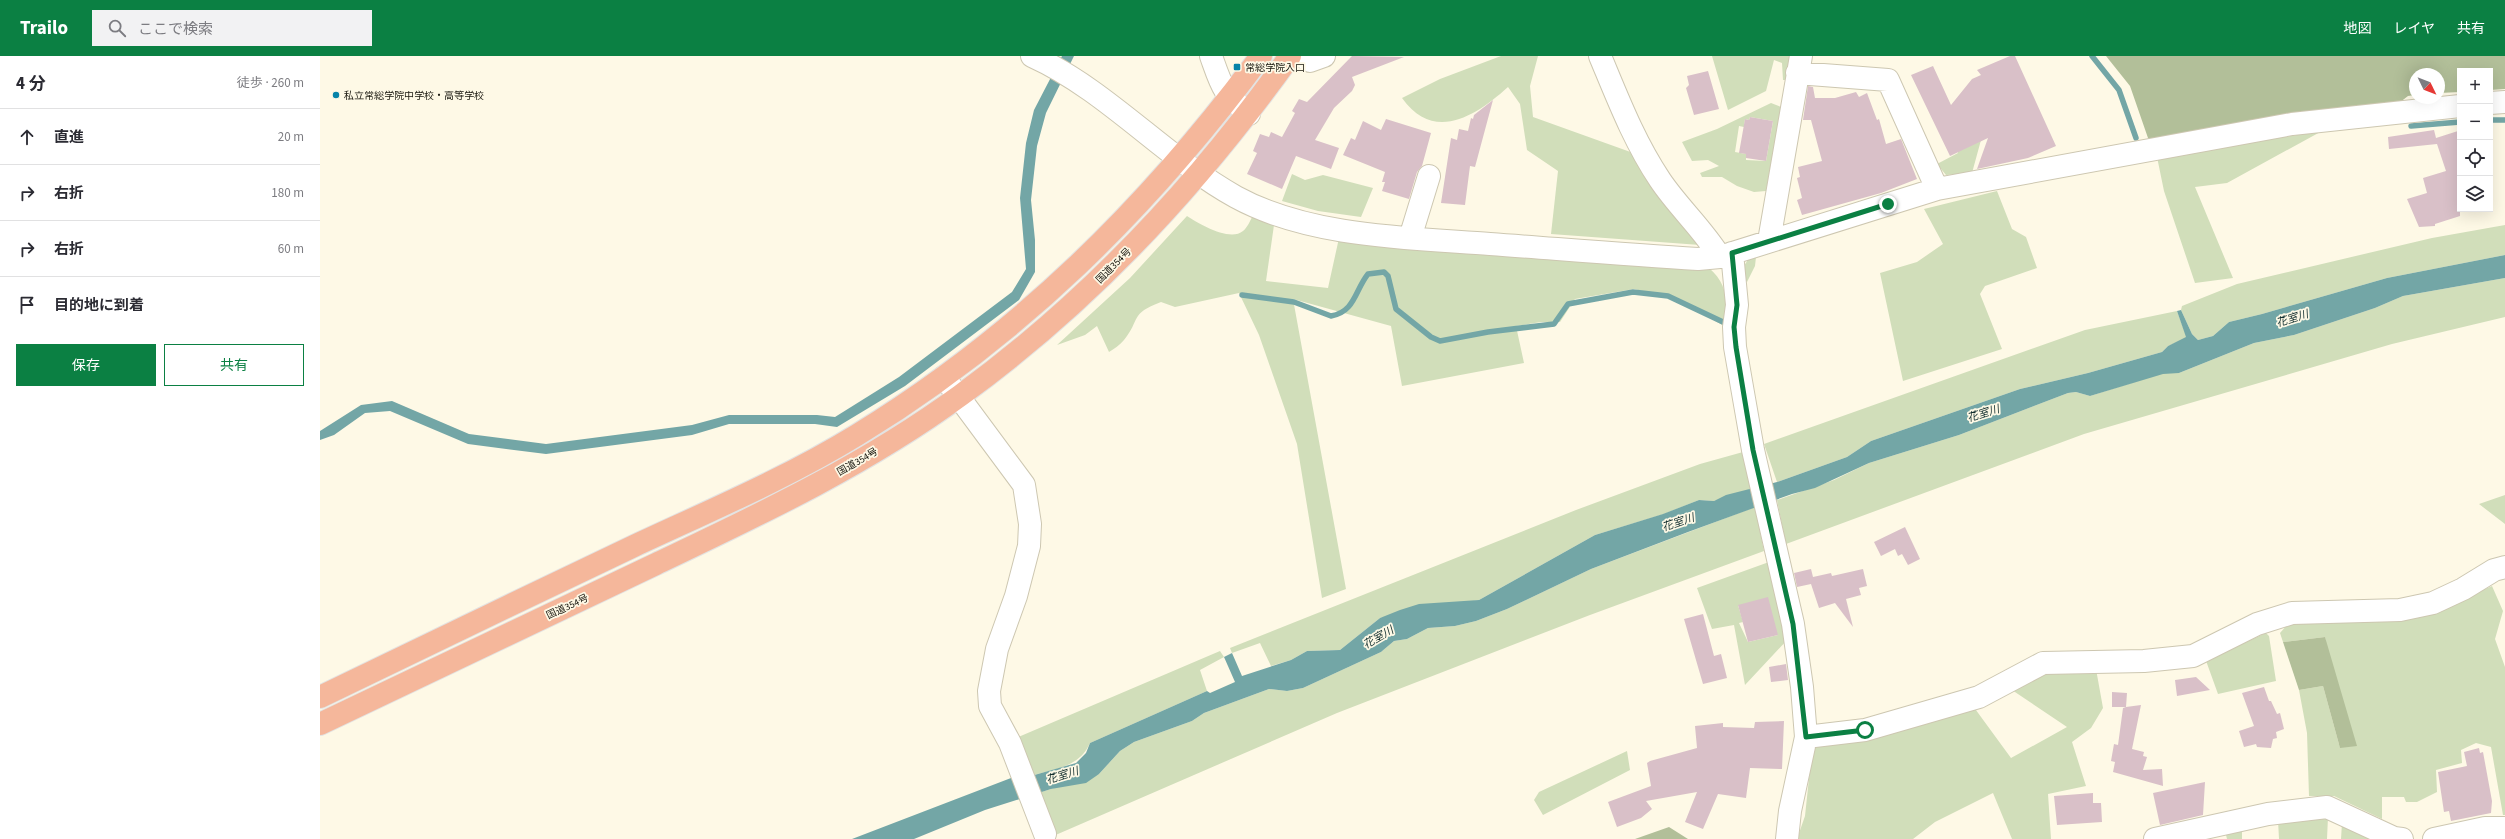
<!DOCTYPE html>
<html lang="ja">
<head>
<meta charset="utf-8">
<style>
	body { margin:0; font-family:"Source Sans 3","Noto Sans JP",sans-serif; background:#f2f2f3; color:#2b2b33 }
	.controls { position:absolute; right:12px; top:12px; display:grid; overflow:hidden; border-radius:0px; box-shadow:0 4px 16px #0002 }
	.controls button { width:36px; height:36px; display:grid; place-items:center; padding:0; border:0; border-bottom:1px solid #e1e1e2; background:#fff; color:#2b2b33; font:20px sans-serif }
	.compass { position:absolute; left:2089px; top:12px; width:36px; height:36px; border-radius:50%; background:#fff; box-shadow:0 4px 16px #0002; rotate:133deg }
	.stop { position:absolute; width:12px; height:12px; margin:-9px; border:3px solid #0b8043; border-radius:50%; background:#fff }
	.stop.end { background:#0b8043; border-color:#fff; box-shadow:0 1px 4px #0008 }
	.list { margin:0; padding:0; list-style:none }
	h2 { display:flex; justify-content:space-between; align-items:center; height:52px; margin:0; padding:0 16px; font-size:17px }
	h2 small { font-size:13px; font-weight:400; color:#7c7c81 }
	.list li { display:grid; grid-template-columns:26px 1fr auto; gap:12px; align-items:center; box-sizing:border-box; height:56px; padding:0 16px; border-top:1px solid #e1e1e2 }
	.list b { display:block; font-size:15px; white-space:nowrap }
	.list em { font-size:13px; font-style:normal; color:#7c7c81 }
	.actions { display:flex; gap:8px; padding:12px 16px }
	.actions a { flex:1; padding:9px 0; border:1px solid #0b8043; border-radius:0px; text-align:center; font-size:14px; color:#0b8043 }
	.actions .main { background:#0b8043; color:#fff }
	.icon { flex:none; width:22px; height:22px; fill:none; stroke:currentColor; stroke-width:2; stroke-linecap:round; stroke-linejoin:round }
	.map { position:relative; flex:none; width:2185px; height:783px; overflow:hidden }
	header { display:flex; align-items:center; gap:24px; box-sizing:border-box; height:56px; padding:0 20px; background:#0b8043; color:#fff }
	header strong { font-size:19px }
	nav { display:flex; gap:22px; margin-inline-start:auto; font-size:14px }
	.search { width:280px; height:36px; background:#f2f2f3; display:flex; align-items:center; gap:10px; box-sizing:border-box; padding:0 14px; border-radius:0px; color:#7c7c81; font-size:15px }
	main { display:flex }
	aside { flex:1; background:#fff }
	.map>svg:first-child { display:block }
	.green { fill:#d1deba; fill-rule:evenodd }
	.forest { fill:#b2bf99 }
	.water { fill:#73a6a6 }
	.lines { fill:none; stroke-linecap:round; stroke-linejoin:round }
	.stream { stroke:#73a6a6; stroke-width:5.5 }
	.building { fill:#d9c0c8 }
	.minor-casing { stroke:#cdc7b1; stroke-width:24 }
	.highway-casing { stroke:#e3e3e2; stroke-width:24 }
	.minor { stroke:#fff; stroke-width:22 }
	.highway { stroke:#f5b79b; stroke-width:22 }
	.route { stroke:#0b8043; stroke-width:5 }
	.poi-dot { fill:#0684a8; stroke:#fef9e6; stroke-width:1.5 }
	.labels { text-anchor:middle; stroke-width:3.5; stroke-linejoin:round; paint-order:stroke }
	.poi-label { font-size:10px; fill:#18160e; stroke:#fef9e6; text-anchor:start }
	.street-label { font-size:10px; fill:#18160e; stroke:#fef9e6 }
	.water-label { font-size:11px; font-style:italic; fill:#132f2f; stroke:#fef9e6 }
</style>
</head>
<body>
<header>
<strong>Trailo</strong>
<div class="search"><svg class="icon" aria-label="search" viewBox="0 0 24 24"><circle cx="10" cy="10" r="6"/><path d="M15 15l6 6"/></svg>ここで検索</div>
<nav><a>地図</a><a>レイヤ</a><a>共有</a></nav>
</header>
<main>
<aside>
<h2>4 分<small>徒歩 · 260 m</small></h2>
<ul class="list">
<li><svg class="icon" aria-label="ahead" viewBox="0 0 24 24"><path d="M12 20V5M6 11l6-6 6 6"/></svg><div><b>直進</b></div><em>20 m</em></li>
<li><svg class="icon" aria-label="right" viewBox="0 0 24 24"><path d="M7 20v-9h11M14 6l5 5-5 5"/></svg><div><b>右折</b></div><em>180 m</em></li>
<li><svg class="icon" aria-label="right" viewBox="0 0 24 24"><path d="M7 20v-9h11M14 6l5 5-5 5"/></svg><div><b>右折</b></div><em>60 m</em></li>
<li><svg class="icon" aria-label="arrive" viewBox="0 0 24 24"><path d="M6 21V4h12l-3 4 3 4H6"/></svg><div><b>目的地に到着</b></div></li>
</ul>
<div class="actions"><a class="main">保存</a><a>共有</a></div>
</aside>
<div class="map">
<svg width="2185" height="783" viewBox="0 0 2185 783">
	<rect width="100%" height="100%" fill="#fef9e6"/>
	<path class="green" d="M1181,0H1218L1210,30L1213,61L1316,98L1380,189L1231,178L1238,115L1207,94L1200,48L1188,31C1156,60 1114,87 1082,42L1120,23Z
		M1392,0H1473L1469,24H1463L1462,7L1454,4L1446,35L1408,54Z
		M1451,47L1461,51L1446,135L1434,136L1417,130L1402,121H1382L1380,117L1399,110L1388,104L1372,105L1362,86L1397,73ZM1430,61L1453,65L1446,105L1426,104V98L1415,96L1419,70L1424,71L1425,63L1429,64Z
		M2002,75L1907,127L1875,131L1913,222L1875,227L1844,135L1837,101Z
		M1661,84L1652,117L1626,119L1617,108L1638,97L1635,90Z
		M972,118L985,124L1003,119L1053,132L1041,161L998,155L962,145Z
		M1677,135L1692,173L1706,181L1717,212L1665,230L1660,238L1682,293L1583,325L1560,217L1597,206L1623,188L1604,153Z
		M867,160C879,168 910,186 923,175C927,172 930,165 932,161L954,169L946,225L1008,232L1019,182L1389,212C1408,228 1408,247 1404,270L1357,243L1314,233L1255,243L1240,266H1221L1196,270L1204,307L1082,330L1071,270L973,243L1026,533L1002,542L977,388L939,279L919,237L855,251L841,246C809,258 821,263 804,284C800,289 794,293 789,296L777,270L765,279L737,289L810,222Z
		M2185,169V199L2067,222L1942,258L1909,266L1893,280L1878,284L1872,278L1861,254L1862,250L1917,228L2112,182Z
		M1431,199L1436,201L1435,210L1427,226L1424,223L1422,213Z
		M2185,222V261L2072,288L1764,378L1466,488L1457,444L1514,424L1549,407L1639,379L1748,337L1756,336L1770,340L1843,317H1859L1934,287L1974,279L2055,252L2083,240Z
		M1857,255L1867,282L1848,290L1842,296L1768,317L1700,333L1551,385L1527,401L1457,426L1444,388L1765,274Z
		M1423,396L1431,433L1394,445L1379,444L1344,458L1275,479L1159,544L1060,562L1020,594L987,595L971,604L951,610L940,587L912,597L910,592L1256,454L1380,408Z
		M2185,439V468L2159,448Z
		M1435,451L1444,495L1270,559L1017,657L731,781L715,738L779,718L800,695L814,686L872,665L884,657L949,633L967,635L983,632L1061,596L1074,585L1087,583L1108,572L1135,570L1156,565L1187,553L1271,513Z
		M1449,506L1468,583L1425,629L1414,569L1392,573L1377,532ZM1418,549L1458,579L1428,586L1419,567L1423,566Z
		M2172,530L2183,555L2175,583L2185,611V759H2183L2171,691L2156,687L2141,694L2142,707L2116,714L2117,736L2097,746H2086L2084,741H2062V763L2014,740H1989L1987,677L1979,634L2003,630L2020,692L2005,581L1963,586L1960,577L1968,568L2135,546Z
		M1946,577L1949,580L1956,625L1898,638L1885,602L1897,599Z
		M900,595L904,601L880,614L887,635L770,687C759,712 735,712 711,720L696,682Z
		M1776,613L1783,652L1771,672L1752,686L1766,730L1728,738L1731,783H1692L1673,737L1615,766L1593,783H1477L1485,760L1493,685L1653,650L1691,702L1747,671L1689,632L1727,614Z
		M1307,695L1310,714L1223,759L1214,744L1219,736Z
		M2008,761L2007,783H1959L1958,764Z
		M2022,767L2053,783H2021Z
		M1922,774V783H1907L1906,779Z"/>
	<path class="forest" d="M1786,0H2185V33L2170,34V15H2140V36L2119,37V18H2095V39L2088,40L2079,47L1834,84L1828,82L1810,30Z
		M2005,581L2037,690L2020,692L2003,630L1979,634L1963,586Z
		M1349,771L1368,783H1315Z"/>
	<path class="water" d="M742,0H754L726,57L717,90L711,144L715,184V216L699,244L585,330L517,371L495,368H409L372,379L226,398L148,388L70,355L45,357L14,379L0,384V375L41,349L72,345L149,378L226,388L372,369L409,359H497L515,361L579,321L692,236L706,213L700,142L706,87L714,54Z
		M2185,199V222L2083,240L2055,252L1974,279L1934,287L1859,317L1843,318L1770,340L1756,336L1748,337L1639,379L1549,407L1495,432L1472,438L1368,476L1271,513L1187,553L1156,565L1135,570L1108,572L1087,583L1074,585L1061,596L983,632L967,635L949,633L884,657L872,665L814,686L800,695L779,718L766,727L731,733L665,754L594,783H532L691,722L711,720L756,707L766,697L770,687L887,635L890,637L915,626L904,601L912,597L922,620L971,604L987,595L1020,594L1060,562L1080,554L1099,548L1159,544L1275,479L1343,458L1379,444L1394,445L1406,439L1457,426L1527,401L1551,385L1700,333L1768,317L1842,296L1848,290L1866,281L1857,255L1861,254L1872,278L1878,284L1893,280L1909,266L1942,258L2067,222Z"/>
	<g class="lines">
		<path class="stream" d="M1772,0L1799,34L1816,82
			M2170,64H2185
			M2091,70L2140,66
			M922,239L974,246L1011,260C1035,256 1035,234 1048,218L1064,216L1068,220L1076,253L1111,281L1120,285L1168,276L1234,268L1248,248L1313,236L1348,240L1403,266"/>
	</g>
	<path class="building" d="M1032,0L1084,1L1032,21L1035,29L1032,35L1014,52L995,84L1019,92L1011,113L976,100L962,133L927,118L937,97L933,95L940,78L949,81L951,76L962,81L975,57L972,55L979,43L987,46Z
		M1690,0H1695L1736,90L1708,102L1657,113L1668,82L1630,100L1591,19L1613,10L1631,49L1652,23L1661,19L1657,14Z
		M1388,15L1399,53L1374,59L1366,32L1369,29L1367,20Z
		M1488,30L1493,31L1495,42H1515L1536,36L1539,41L1547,37L1557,64L1559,63L1566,88L1581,83L1597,123L1561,137L1482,159L1477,144L1482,142L1477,122L1480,121L1478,111L1502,105L1491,64H1483Z
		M1173,44L1155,111L1150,110L1145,149L1121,147L1131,82L1137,84L1139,73L1148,75L1151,62L1153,63L1154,59Z
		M1430,61L1453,65L1446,105L1426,102V98L1419,97L1425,63L1429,64Z
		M1066,63L1111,77L1102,110L1097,116L1089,143L1062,135L1065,126H1062L1065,116L1023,99L1031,82L1035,84L1043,65L1061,74Z
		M2114,74L2116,82L2138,75L2140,83V160L2115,168V170L2099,171L2087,143L2107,137L2103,122L2126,115L2117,88L2069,93L2068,81Z
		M1585,471L1600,503L1588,509L1582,498L1578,500L1575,493L1561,500L1554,486Z
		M1491,513L1493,521L1511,517L1512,520L1543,513L1547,530L1539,532L1541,539L1526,543L1533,571L1515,547L1499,552L1491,528L1477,531L1474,517Z
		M1448,541L1458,579L1428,586L1418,549Z
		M1383,558L1394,600L1401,598L1407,622L1383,628L1364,563Z
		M1466,608L1468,624L1451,626L1449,611Z
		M1876,621L1890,634L1857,640L1855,624Z
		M1944,631L1949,645H1951L1957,658L1960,657L1964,673L1956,676L1957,682L1953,683L1951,692L1937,691L1936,688L1924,691L1919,675L1934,670L1922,637Z
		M1792,636L1807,637L1806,651L1821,649L1812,693L1824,696L1823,700L1827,701L1823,714L1842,713L1843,730L1793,716L1795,706L1791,705L1794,688L1798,689L1803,652L1806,651H1792Z
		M1464,665L1462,713L1430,712L1426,742L1398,738L1383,773L1365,766L1377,736L1326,745L1332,753L1321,762L1297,771L1288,746L1331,730L1327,707L1330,705L1377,692L1375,670L1403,667V671L1434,672L1435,666Z
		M2159,692L2160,697L2163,696L2172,745L2171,757L2131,765L2129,755L2124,756L2118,716L2147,710L2144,696Z
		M1885,726L1883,759L1840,769L1833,737Z
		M1773,737V747H1781L1782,766L1737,769L1734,740Z"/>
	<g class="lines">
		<defs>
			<path id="minor" d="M712,0C787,34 844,101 916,141C989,181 1088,182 1170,188C1239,193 1308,199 1378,203L1400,201L1617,133L1972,68L2140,50
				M891,0C902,31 902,36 929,58
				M981,0L990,5L1004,0
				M1280,0C1298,43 1314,85 1340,124C1358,151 1383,173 1400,201
				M1477,17L1568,24L1617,133
				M2170,47L2185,46
				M1090,182L1109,120
				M1449,185L1481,0
				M1412,197L1417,249L1414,271L1415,291L1433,394L1473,568L1482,631L1486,681L1470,755L1467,783
				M624,321L704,429L710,468L709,490L696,540L677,593L669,635L670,650L690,687L725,778
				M1486,681L1545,674L1659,641L1723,607L1824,605L1873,600L1937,568L1972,557L2080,554L2113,547L2143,533L2174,514L2185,511
				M1835,783L1948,758L2007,751L2074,782L2082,783
				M2114,783L2165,772H2185"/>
			<path id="highway" d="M0,641C105,590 209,540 314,490C389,455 467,422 537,379C700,279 828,152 941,0
				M0,668C112,615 224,561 336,508C441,458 547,408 641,339C769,246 878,129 970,0"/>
		</defs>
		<use href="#minor" class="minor-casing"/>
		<use href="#highway" class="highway-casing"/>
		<use href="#minor" class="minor"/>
		<use href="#highway" class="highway"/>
	</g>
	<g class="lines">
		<path class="route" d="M1545,674L1486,681L1473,568L1433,394L1416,291L1414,271L1417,249L1412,197L1568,148"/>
	</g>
	<g class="poi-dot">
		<rect x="913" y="7" width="8" height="8" rx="2"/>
		<circle cx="16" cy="39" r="4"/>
	</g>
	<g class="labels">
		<g class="poi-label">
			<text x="925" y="15">常総学院入口</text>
			<text x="24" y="43">私立常総学院中学校・高等学校</text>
		</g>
		<g class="street-label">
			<text transform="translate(793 209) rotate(-45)" y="4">国道354号</text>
			<text transform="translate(537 405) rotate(-30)" y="4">国道354号</text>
			<text transform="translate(247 550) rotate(-25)" y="4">国道354号</text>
		</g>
		<g class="water-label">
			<text transform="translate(1972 262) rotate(-17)" y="4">花室川</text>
			<text transform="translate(1663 357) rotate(-17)" y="4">花室川</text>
			<text transform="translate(1358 466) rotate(-18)" y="4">花室川</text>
			<text transform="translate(1058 581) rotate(-30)" y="4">花室川</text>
			<text transform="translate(742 719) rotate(-17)" y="4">花室川</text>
		</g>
	</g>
</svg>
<div class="controls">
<button>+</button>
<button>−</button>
<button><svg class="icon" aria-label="locate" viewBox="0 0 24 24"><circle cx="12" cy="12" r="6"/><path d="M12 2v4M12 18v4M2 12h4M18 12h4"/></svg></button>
<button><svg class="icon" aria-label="layers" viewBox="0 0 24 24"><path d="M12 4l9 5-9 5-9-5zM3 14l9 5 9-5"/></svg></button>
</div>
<svg class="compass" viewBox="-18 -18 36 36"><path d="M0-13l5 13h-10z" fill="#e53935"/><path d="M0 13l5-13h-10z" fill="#7c7c81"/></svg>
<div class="stop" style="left:1545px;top:674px"></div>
<div class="stop end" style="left:1568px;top:148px"></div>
</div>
</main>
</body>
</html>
